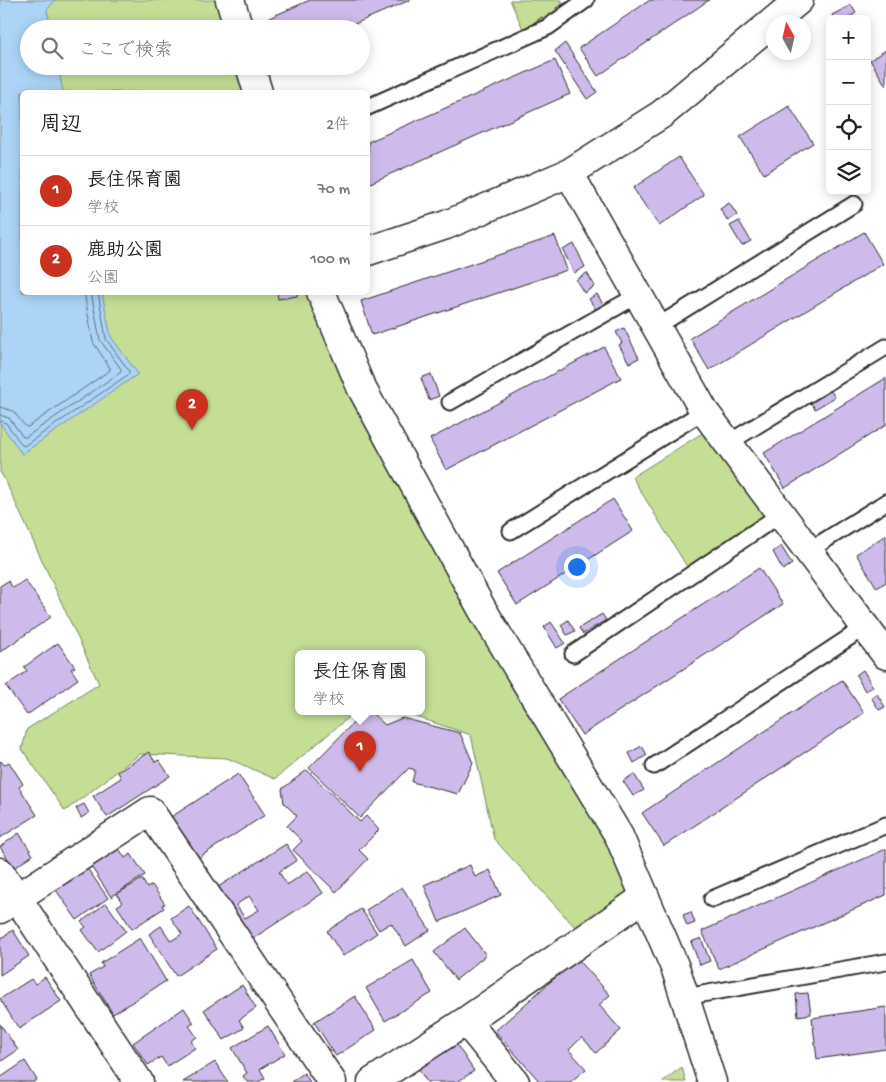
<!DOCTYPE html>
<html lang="ja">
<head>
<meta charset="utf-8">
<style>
	body { margin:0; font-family:"Gochi Hand","Klee One",sans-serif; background:#f6f6f6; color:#222 }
	.controls { position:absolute; right:15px; top:15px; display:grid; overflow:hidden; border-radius:8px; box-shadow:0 2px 12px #0003 }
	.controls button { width:45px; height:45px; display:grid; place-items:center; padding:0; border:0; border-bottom:1px solid #e0e0e0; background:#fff; color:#222; font:25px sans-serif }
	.compass { position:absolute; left:766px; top:15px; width:45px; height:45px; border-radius:50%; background:#fff; box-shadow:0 2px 12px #0003; rotate:352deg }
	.you { position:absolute; left:576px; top:566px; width:18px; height:18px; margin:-12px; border:4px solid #fff; border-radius:50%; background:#1a73e8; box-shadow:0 0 0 8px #1a73e833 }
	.badge { display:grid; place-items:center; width:32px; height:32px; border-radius:50%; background:#c8321e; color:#fff; font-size:16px; font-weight:700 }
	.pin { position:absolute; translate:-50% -41px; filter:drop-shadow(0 1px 2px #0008) }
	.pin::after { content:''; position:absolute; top:26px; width:18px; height:15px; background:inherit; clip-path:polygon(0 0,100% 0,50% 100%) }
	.popup { position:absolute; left:295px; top:650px; width:130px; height:65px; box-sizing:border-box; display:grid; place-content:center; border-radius:8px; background:#fff; filter:drop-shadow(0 1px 4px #0005); font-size:16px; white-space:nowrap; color:#767676 }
	.popup b { font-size:19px; color:#222 }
	.popup::after { content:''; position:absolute; left:50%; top:100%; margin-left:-10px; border:10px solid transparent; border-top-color:#fff }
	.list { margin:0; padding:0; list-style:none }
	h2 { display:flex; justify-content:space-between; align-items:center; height:65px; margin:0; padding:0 20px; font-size:21px }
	h2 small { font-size:16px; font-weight:400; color:#767676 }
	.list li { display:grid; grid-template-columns:32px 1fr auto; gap:15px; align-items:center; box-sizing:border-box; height:70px; padding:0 20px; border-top:1px solid #e0e0e0 }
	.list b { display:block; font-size:19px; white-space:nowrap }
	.list p { margin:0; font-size:16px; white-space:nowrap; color:#767676 }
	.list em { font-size:16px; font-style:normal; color:#767676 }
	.icon { flex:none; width:28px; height:28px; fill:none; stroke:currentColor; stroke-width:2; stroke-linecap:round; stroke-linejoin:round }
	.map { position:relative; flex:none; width:886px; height:1082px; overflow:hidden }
	.search { position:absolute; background:#fff; box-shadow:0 2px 12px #0003; left:20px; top:20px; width:350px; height:55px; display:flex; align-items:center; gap:12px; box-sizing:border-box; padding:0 18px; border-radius:28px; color:#767676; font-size:19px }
	.panel { position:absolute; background:#fff; box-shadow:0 2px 12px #0003; left:20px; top:90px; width:350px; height:205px; border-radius:8px }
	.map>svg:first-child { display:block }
	.green { fill:#c4de95; stroke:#788460 }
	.water { fill:#abd4f6; stroke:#7890a5 }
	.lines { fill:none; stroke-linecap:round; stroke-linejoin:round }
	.shore { stroke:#5e6f7c; stroke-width:1 }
	.building { fill:#cfbbeb; stroke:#2b2b2b; fill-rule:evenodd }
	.lane-casing { stroke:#2b2b2b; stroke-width:19 }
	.street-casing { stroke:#2b2b2b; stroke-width:31 }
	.secondary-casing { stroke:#2b2b2b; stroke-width:31 }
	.lane { stroke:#fff; stroke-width:15 }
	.street { stroke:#fff; stroke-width:28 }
	.secondary { stroke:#fff; stroke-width:28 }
</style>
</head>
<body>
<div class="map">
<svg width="886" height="1082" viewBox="0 0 886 1082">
	<rect width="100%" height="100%" fill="#fff"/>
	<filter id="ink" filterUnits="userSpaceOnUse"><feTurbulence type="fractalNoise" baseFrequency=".02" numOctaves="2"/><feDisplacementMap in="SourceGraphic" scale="10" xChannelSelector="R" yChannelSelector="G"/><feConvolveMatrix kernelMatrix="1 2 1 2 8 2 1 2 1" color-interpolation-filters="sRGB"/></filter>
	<g filter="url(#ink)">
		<path class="green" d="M0,0H230L239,29H29V66H250L258,92H22V292L321,293L645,897L585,938L494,839L471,735L399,711H421V653H299V711H356L275,779L227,758L140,754L65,811L22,749L27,729L99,684L5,480L0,472Z
			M510,0H562V8L523,29Z
			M704,432L767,518L689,570L632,477Z
			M682,1067L686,1082H662Z"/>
		<path class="water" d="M0,0H55L47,10L51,29H29V66H58L63,92H22V292L102,293L111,337L138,374L22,454L0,423Z"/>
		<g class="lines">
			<path class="shore" d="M0,407L13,411L25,426L28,427L110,370V368L93,342L84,292
				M0,415L9,418L23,437H26L121,372V369L100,340L91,292
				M0,421L6,423L22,445L24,446L129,374V371L106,339L98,292"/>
		</g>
		<path class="building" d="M310,0H410L343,29H274L269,18Z
			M650,0H709L598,76L579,48Z
			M567,2L571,9L561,16L556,8Z
			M851,5L856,13L847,19H834L832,15Z
			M542,17L546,23L536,30L532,24Z
			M565,43L597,92L587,99L555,51Z
			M886,50V86L870,60Z
			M555,60L570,94L368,184V142Z
			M789,106L813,143L764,174L740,137Z
			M679,157L704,195L659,226L633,188Z
			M729,203L737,215L728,221L720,209Z
			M739,221L751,241L742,246L730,226Z
			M864,232L883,264L709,370L690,338Z
			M555,236L567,270L372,335L361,301Z
			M574,244L585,267L574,273L563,250Z
			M587,273L595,286L584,293L576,280Z
			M277,292H297V296L278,299Z
			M597,294L604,306L596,310L589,299Z
			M624,328L639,358L629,363L619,345L622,343L616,332Z
			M604,347L621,378L446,470L430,439Z
			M431,374L439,396L429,400L421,378Z
			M886,378V425L785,488L764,453Z
			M830,390L835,397L815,409L810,401Z
			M613,499L633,531L517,605L497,573Z
			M886,535V582L877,588L856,554Z
			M781,546L792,564L783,570L773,552Z
			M759,568L783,604L582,735L558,699Z
			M25,580L51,617L0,652V586L8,581L13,588Z
			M602,614L606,620L583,634L579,628Z
			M568,620L575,631L567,635L561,625Z
			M551,622L565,643L557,648L544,627Z
			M58,643L75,667L71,669L78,679L27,715L6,686L27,671L24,667Z
			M863,670L873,687L865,691L856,675Z
			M842,680L864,713L664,846L642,813Z
			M877,694L885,707L879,710L871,697Z
			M365,711H370L385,725L402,718L460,733L473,763L458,794L412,782L415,770L409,768L360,818L309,768Z
			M642,746L647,755L634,763L629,753Z
			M149,752L155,762L159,760L170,776L107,817L93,796L121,778L118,772Z
			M1,761L4,765L9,762L23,784L19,787L37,815L0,838V762Z
			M307,770L360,822L366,816L379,830L359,850L368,859L336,892L293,850L302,841L287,826L297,816L284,803L282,789Z
			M238,774L265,815L198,858L171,817Z
			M634,774L644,790L633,796L623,781Z
			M84,804L89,813L81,818L76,808Z
			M19,833L33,855L14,868L0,847Z
			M286,844L297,860L279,872L287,885L308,871L323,893L252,939L218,887ZM249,896L259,910L245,918L236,905Z
			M118,847L125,858L131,854L145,875L111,897L90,865Z
			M886,849V895L719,969L702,931Z
			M470,865L475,877L490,870L501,895L439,922L424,885Z
			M87,868L108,898L77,920L56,890Z
			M142,879L147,888L152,885L165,904L162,905L164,908L132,929L117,906L122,903L117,894Z
			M402,887L430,930L406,946L391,923L379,930L366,910Z
			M106,903L126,931L98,952L82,930L86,927L81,922Z
			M189,906L217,949L176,976L149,934L161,926L171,941L182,934L171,918Z
			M361,909L377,933L343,956L327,931Z
			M691,912L695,923L687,926L683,915Z
			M465,928L486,955L456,980L434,952Z
			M13,930L29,956L0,975V939Z
			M140,938L166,981L113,1014L89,975L103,967L101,963Z
			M701,938L710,961L700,965L691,942Z
			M577,958L610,995L599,1005L621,1030L596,1053L582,1037L569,1050L586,1069L570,1082H540L495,1031Z
			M413,960L432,993L385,1021L366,988Z
			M45,977L61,1001L19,1029L0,999L31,979L35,984Z
			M242,985L256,1008L239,1020L244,1028L224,1040L204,1010Z
			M808,993L811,1014L798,1016L796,994Z
			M355,996L376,1030L336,1056L314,1022Z
			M886,1007V1049L817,1059L812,1018Z
			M184,1008L194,1023L189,1026L197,1037L191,1041L195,1048L167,1066L161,1057L148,1065L133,1043Z
			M0,1024L18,1050L0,1062Z
			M268,1026L285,1054L260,1069L265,1078L258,1082H247L243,1076L247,1073L232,1048Z
			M455,1042L474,1071L457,1082H427L417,1067Z
			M25,1061L37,1080L34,1082H0V1078Z
			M215,1062L228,1082H183Z
			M304,1073L310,1082H291Z"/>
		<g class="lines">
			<defs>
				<path id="lane" d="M368,107L548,27L586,0
					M656,327L854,204
					M450,402L638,295
					M728,443L886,347
					M511,531L704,411
					M808,551L886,502
					M573,654L781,514
					M654,766L865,627
					M712,899L886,825
					M685,997L886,962"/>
				<path id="street" d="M569,173L704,411L886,655
					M368,251L446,225L569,173L662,114L799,0
					M0,872L139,1082
					M0,909L150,811L332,1082
					M466,1021L515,1082
					M372,1082L466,1021L645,897"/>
				<path id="secondary" d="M230,0L239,29
					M250,66L258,92
					M321,292L361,387L482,609L619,836L676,970L712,1082"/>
			</defs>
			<use href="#lane" class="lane-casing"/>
			<use href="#street" class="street-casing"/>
			<use href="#secondary" class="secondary-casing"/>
			<use href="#lane" class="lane"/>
			<use href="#street" class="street"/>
			<use href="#secondary" class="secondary"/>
		</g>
	</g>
</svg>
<div class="controls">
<button>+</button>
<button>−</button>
<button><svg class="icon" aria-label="locate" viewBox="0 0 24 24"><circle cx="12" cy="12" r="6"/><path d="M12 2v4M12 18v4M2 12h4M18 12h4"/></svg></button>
<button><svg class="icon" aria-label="layers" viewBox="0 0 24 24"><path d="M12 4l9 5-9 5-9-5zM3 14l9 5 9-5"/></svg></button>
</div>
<svg class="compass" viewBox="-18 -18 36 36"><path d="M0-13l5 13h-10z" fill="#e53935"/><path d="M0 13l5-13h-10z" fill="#767676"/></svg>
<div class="you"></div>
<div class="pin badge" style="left:360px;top:772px">1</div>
<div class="popup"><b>長住保育園</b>学校</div>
<div class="pin badge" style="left:192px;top:430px">2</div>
<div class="search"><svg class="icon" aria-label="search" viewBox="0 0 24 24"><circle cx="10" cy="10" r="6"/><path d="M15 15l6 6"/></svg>ここで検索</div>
<section class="panel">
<h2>周辺<small>2件</small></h2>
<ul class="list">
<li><span class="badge">1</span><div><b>長住保育園</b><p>学校</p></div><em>70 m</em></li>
<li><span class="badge">2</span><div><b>鹿助公園</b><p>公園</p></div><em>100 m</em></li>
</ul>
</section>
</div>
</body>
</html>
